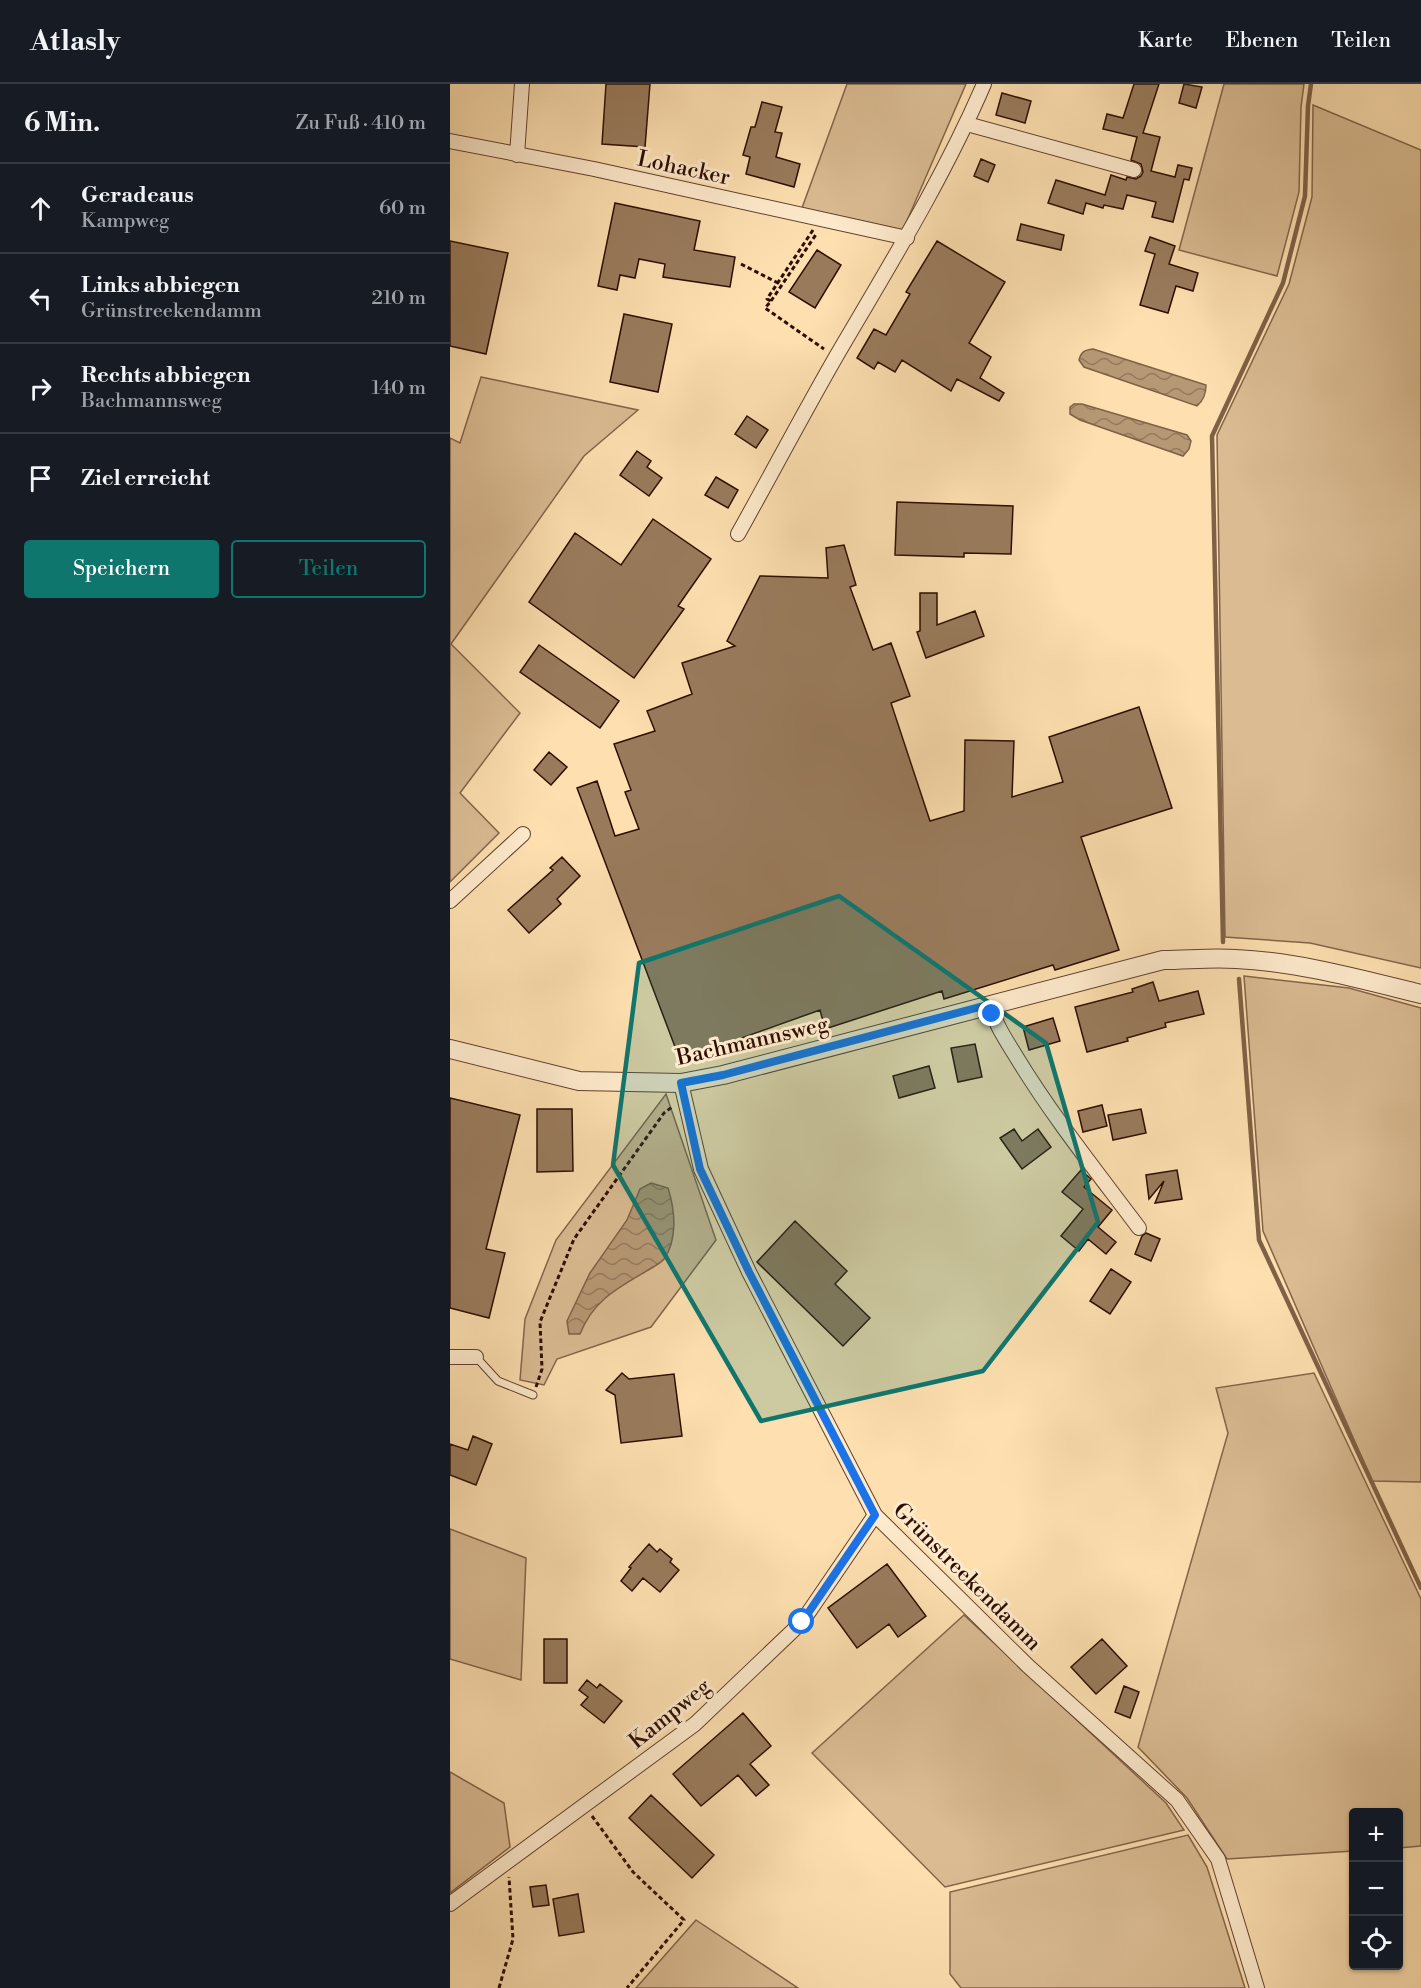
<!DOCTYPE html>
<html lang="de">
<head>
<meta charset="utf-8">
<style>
	body { margin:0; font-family:"Libre Bodoni",serif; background:#242831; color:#f1f3f6 }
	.controls { position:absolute; right:18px; bottom:18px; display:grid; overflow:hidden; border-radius:6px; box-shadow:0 2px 4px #0004 }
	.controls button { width:54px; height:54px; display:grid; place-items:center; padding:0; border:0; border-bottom:2px solid #363941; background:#171b24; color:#f1f3f6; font:30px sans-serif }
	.stop { position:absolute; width:18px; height:18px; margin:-14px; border:4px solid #1a73e8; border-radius:50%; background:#fff }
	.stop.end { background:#1a73e8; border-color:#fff; box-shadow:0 2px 6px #0008 }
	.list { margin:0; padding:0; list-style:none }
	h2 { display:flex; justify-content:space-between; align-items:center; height:78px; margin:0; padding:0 24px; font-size:26px }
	h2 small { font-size:20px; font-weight:400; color:#9ea1a6 }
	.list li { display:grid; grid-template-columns:39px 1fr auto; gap:18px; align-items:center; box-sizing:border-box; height:90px; padding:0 24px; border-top:2px solid #363941 }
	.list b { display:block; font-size:22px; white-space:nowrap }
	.list p { margin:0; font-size:20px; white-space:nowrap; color:#9ea1a6 }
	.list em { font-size:20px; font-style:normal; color:#9ea1a6 }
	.actions { display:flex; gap:12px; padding:18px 24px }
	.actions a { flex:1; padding:14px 0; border:2px solid #0f766e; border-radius:6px; text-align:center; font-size:21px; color:#0f766e }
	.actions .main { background:#0f766e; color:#fff }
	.icon { flex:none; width:33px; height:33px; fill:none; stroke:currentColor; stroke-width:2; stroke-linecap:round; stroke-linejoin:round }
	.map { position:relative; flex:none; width:971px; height:1904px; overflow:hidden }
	header { display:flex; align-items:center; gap:36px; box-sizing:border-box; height:84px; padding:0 30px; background:#171b24; border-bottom:2px solid #363941 }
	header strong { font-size:28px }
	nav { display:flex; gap:33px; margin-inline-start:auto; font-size:21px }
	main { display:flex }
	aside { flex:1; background:#171b24 }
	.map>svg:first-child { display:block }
	.green { fill:#dabb92; stroke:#84644a; stroke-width:1.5 }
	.water { fill:url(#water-waves); stroke:#7f6146; stroke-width:1.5 }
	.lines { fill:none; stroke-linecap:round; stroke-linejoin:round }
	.stream { stroke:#7f6146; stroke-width:4.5 }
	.building { fill:#997b5c; stroke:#2d0e01; stroke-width:1.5 }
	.service-casing { stroke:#61422d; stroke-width:9 }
	.minor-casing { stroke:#61422d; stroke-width:16 }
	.tertiary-casing { stroke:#61422d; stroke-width:20 }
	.path { stroke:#2d0e01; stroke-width:3; stroke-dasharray:4.5 3; stroke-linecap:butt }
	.service { stroke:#feeacc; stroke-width:7 }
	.minor { stroke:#feeacc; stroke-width:14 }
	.tertiary { stroke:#feeacc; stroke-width:18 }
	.route { stroke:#1a73e8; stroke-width:8 }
	.marked { fill:#0f766e; fill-opacity:0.2; stroke:#0f766e; stroke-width:4.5; stroke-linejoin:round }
	.labels { text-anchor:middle; stroke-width:6; stroke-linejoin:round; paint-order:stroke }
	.street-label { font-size:22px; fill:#2d0e01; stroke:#feeacc }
</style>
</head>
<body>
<header>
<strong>Atlasly</strong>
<nav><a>Karte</a><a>Ebenen</a><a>Teilen</a></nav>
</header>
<main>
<aside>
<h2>6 Min.<small>Zu Fuß · 410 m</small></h2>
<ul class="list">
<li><svg class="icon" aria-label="ahead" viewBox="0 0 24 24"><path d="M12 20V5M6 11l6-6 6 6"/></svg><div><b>Geradeaus</b><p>Kampweg</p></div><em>60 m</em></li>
<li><svg class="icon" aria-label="left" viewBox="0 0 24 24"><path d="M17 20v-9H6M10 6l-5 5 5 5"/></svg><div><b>Links abbiegen</b><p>Grünstreekendamm</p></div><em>210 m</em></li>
<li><svg class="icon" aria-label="right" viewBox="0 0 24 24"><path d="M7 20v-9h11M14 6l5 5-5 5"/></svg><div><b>Rechts abbiegen</b><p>Bachmannsweg</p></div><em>140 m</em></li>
<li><svg class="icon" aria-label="arrive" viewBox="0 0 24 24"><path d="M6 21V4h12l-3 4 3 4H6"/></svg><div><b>Ziel erreicht</b></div></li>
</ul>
<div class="actions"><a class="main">Speichern</a><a>Teilen</a></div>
</aside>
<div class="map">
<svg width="971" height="1904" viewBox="0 0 971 1904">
	<defs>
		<pattern id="water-waves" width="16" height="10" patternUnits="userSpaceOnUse" patternTransform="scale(1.5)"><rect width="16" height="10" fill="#b69874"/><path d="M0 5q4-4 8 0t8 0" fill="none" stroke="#947a5d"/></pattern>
	</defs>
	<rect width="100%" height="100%" fill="#fddfb0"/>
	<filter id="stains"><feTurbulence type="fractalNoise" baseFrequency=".00333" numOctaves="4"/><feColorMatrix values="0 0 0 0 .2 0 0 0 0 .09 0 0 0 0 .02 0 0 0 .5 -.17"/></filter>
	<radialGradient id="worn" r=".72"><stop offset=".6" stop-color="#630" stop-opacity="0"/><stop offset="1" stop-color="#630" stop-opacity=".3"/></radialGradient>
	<path class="green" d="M397,0H516L453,146L352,124Z
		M774,0H854L851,23L849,108L827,192L729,166Z
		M863,21L971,66V884L860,859L775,853L767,351L839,200L862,113Z
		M31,293L188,326L134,372L1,560L70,629L10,709L49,749L0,798V354L10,359Z
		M794,892L899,904L971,924V1398L922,1397L813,1147Z
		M216,1010L266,1156L201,1243L107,1275L94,1301L70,1296L75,1235L106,1156Z
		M864,1289L971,1515V1762L949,1764L948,1728H904L903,1767L777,1775L737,1714L688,1663L778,1349L766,1304Z
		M0,1445L76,1474L71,1596L0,1575Z
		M514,1531L716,1719L734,1746L495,1803L362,1669Z
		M0,1688L54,1719L60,1763L0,1809Z
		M738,1751L757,1783L795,1904H511L500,1890V1808Z
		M246,1836L348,1904H186Z"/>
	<path class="water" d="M643,265L756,301C756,310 754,316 747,322L634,283L629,276C631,268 634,266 643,265Z
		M624,320H632L737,351L741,357L739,365L733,372L630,336L620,330V323Z
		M201,1099L218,1104C225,1126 228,1155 214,1175C210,1180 201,1184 195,1188C166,1205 143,1217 130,1250H119L117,1237L140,1189L177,1136L190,1105Z"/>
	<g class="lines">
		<path class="stream" d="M773,858L762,352L833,199L855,112L858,22L861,0
			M789,895L809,1156L971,1504"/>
	</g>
	<path class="building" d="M156,0H200L195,63L152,60Z
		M684,0H709L693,49L710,53L701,87L725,93L728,81L742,84L739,96L734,95L723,138L702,133L706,118L677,111L673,125L654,121L653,124L636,119L633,130L598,119L606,96L655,111L661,91L676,96L677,93L686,95L691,92L693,88L691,80L681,76L687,53L653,45L657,30L673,34Z
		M734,0L752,3L746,24L729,19Z
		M552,9L581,17L575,39L546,31Z
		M312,18L332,23L325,48L332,49L326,73L350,80L344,103L296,90L300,73L293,71L301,43H305Z
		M531,75L545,81L538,98L524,92Z
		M165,119L250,137L244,166L285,173L280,203L213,193L215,180L189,175L185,194L170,191L167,206L148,202Z
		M571,140L614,151L611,166L567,156Z
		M700,153L725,162L719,180L748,189L743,207L726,202L718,229L690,221L705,170L695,167Z
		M0,157L58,169L36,270L0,262Z
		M487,157L555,198L519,259L541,273L530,294L554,309L549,317L507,295L501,307L452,276L445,288L428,278L424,285L407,274L424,245L436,251L460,210L456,208Z
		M367,166L391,181L365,224L339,208Z
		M174,230L222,240L208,308L160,298Z
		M297,332L318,346L306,364L285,350Z
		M187,367L201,377L197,383L212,394L199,412L170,391Z
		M266,393L288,406L278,424L255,411Z
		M447,418L563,422L561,470L514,469V473L445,471Z
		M203,435L261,475L228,522L234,525L184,594L79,518L125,449L171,481Z
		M394,461L406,501L400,503L423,566L441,559L460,612L441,619L480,737L514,727L515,656L564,657L562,713L613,698L599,653L689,623L722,724L631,753L669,866L605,886L603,881L494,915L492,907L375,945L370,926L230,976L127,704L147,697L165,752L189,745L175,708L181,706L164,660L205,647L197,627L242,610L232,579L285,562L277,557L310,492L378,494L376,464Z
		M470,509H487V541L525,527L534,552L476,574L467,548L470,547Z
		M89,561L169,617L150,644L70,588Z
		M99,668L117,683L101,701L84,686Z
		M112,773L130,792L107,815L111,820L79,849L58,826L103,786L100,784Z
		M703,898L709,917L748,907L754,930L715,939L716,943L677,954L678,957L637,968L625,923L683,908L682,905Z
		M603,934L610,957L579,966L573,943Z
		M525,960L532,993L508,998L501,964Z
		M479,982L485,1004L449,1014L443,992Z
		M0,1014L70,1031L36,1165L55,1169L39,1234L0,1224Z
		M652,1021L657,1042L633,1048L628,1027Z
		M87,1025H122L123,1087L87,1088Z
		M691,1025L696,1049L663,1056L658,1031Z
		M564,1045L572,1057L588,1045L601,1063L572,1085L550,1054Z
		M631,1086L641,1095L634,1103L662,1126L648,1143L666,1158L656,1170L638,1155L629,1167L611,1152L633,1125L612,1108Z
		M727,1086L732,1115L705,1119L714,1097L699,1115L696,1091Z
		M345,1137L397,1187L385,1200L420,1234L393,1262L307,1178Z
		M696,1149L710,1155L701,1177L685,1170L692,1152Z
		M661,1185L681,1198L660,1230L640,1217Z
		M172,1289L179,1295L224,1290L232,1352L171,1359L165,1311L156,1306Z
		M23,1352L42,1360L26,1401L0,1391V1360L18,1366Z
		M199,1460L207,1468L210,1465L222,1475L220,1478L229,1486L210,1508L193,1494L182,1507L171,1497L181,1484L179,1483Z
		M437,1480L476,1532L448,1553L439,1540L407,1564L378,1524Z
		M94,1555H117V1599H94Z
		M652,1555L677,1582L646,1610L621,1583Z
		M137,1596L147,1604L150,1600L172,1617L154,1639L131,1621L138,1613L129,1606Z
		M674,1602L689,1608L680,1634L665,1628Z
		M293,1629L321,1662L300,1680L319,1701L306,1712L288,1691L251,1722L223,1690Z
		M201,1711L264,1771L242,1794L179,1734Z
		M96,1801L99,1821L83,1823L80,1803Z
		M128,1810L134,1848L109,1852L103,1815Z"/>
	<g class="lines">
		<defs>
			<path id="service" d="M26,1273L48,1297L83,1311"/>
			<path id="minor" d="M517,40L684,86
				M0,57L144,85L457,154
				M67,71L72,0
				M288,450C321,391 353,330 387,271C439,182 493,95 534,0
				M0,817L73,750
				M541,920C544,940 557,957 567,974C603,1033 647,1088 689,1144
				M231,999L251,1085L299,1188L425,1431L578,1582L727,1716L768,1775L807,1904
				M0,1273H26
				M0,1820L245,1640L352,1538L425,1431"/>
			<path id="tertiary" d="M0,965L129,997L231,999L273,991L713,876C737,876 762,873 786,875C849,878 910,895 971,910"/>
		</defs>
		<use href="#service" class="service-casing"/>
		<use href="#minor" class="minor-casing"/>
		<use href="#tertiary" class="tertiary-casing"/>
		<path class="path" d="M363,146L317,215L321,217L315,224L374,265
			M291,180L330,200
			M321,217L367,149
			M86,1303L92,1285L90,1238L124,1155L214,1029L222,1023
			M142,1732L183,1788L234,1836L177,1904
			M49,1904L63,1855L59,1793"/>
		<use href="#service" class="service"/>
		<use href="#minor" class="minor"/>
		<use href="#tertiary" class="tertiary"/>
	</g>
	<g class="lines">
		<path class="route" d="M352,1538L425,1431L299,1188L250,1085L231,999L273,991L541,920L542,930"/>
	</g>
	<path class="marked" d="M389,812L596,959L648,1138L533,1287L311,1337L163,1081L189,879Z"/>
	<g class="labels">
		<g class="street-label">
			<text transform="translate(234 83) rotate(12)" y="8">Lohacker</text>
			<text transform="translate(302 956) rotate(-13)" y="8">Bachmannsweg</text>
			<text transform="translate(518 1492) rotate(45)" y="8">Grünstreekendamm</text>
			<text transform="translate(219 1629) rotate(-39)" y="8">Kampweg</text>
		</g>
	</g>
	<rect width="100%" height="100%" filter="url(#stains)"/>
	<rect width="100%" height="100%" fill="url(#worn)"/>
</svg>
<div class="controls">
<button>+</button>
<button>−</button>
<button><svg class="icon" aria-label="locate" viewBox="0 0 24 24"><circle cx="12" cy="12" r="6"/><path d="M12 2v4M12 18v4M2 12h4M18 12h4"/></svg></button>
</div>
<div class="stop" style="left:352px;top:1538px"></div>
<div class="stop end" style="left:542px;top:930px"></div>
</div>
</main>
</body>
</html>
